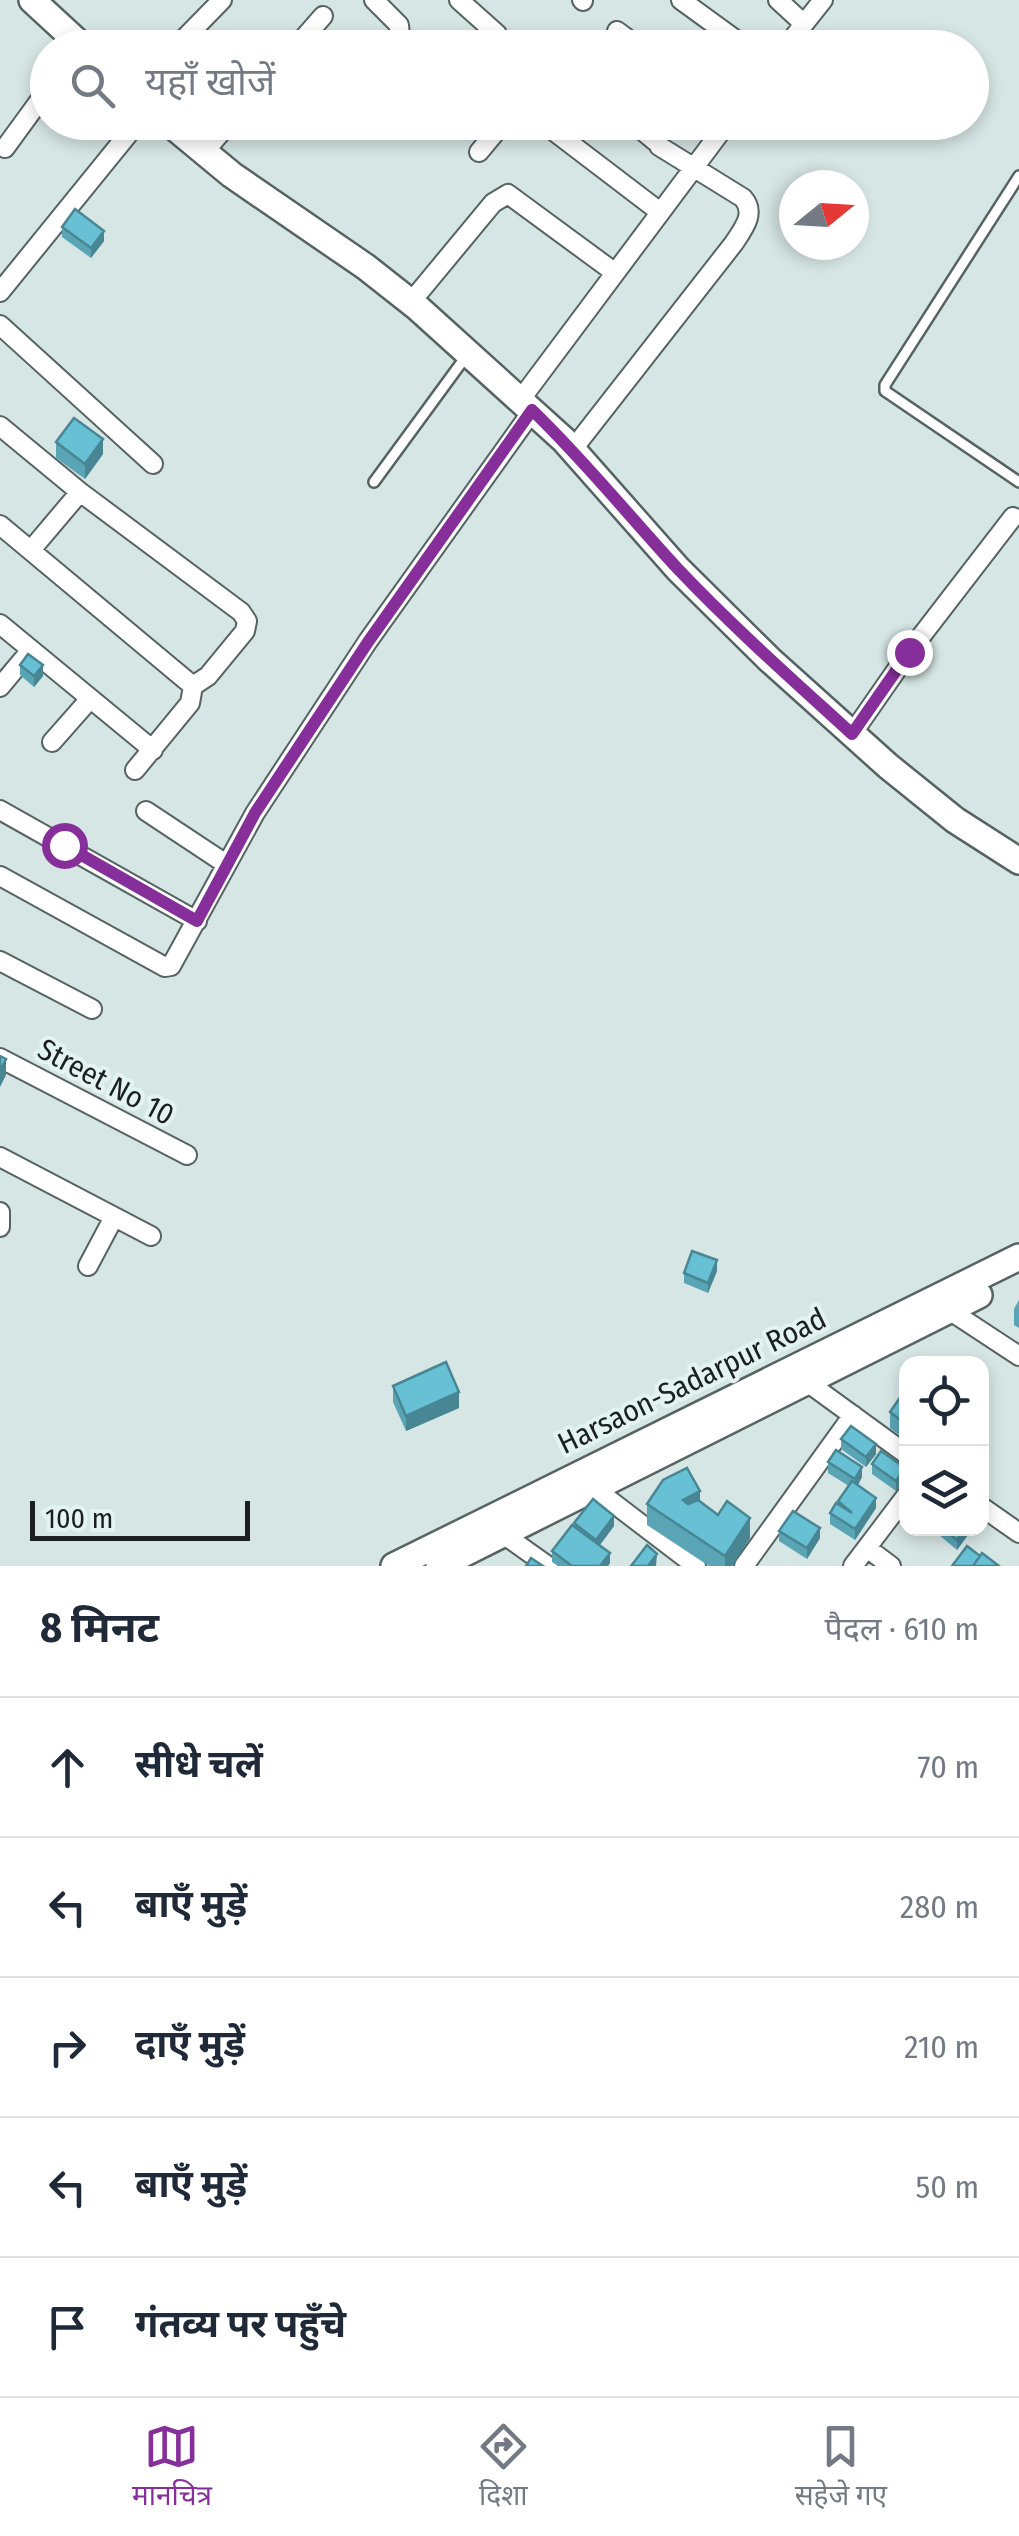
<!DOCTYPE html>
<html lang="hi">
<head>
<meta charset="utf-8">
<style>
	body { margin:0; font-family:"Fira Sans Condensed","Noto Sans Devanagari",sans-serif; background:#f2f2f3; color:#1f2937 }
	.controls { position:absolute; right:30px; bottom:30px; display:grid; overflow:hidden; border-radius:20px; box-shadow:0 5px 15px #0003 }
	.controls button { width:90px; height:90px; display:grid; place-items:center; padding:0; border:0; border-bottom:2px solid #e0e1e3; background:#fff; color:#1f2937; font:50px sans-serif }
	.compass { position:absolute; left:779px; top:170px; width:90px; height:90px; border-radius:50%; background:#fff; box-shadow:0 5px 15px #0003; rotate:72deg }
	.scale { position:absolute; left:30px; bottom:25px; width:220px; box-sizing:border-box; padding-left:10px; border:5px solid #1a201f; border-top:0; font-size:28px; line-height:35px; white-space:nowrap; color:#1a201f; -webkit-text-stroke:8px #e3f3f1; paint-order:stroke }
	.stop { position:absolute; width:30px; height:30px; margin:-22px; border:8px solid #862e9a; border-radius:50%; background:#fff }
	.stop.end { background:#862e9a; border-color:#fff; box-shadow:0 2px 10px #0008 }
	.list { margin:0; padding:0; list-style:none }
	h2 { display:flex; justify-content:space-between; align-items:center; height:130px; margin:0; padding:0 40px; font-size:42px }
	h2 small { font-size:32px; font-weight:400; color:#747a83 }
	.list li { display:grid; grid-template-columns:65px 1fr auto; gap:30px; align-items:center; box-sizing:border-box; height:140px; padding:0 40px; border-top:2px solid #e0e1e3 }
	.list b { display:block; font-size:38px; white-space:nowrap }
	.list em { font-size:32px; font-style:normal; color:#747a83 }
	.icon { flex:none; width:55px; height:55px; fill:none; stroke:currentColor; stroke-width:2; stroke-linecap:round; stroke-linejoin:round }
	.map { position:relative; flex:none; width:1019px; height:1566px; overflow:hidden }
	.search { position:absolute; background:#fff; box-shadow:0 5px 15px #0003; left:30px; right:30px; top:30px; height:110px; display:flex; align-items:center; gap:25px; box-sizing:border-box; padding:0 35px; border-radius:55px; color:#747a83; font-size:38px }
	.sheet { height:830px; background:#fff }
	nav { display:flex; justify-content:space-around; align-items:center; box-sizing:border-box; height:140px; border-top:2px solid #e0e1e3; background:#fff; font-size:28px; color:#747a83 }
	nav a { display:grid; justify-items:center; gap:5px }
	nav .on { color:#862e9a }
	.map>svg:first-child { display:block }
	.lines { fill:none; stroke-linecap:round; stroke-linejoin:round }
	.lane-casing { stroke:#556362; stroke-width:14 }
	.street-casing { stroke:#556362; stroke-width:22 }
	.secondary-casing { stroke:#556362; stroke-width:30 }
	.lane { stroke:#fff; stroke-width:9 }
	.street { stroke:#fff; stroke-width:18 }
	.secondary { stroke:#fff; stroke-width:25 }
	.wall { fill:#59a5b6 }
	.shaded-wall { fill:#488694 }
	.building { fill:#67c0d4; stroke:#488694; stroke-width:2.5 }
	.route { stroke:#862e9a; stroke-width:12 }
	.labels { text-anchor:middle; stroke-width:8; stroke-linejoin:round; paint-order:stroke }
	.street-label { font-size:30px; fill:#1a201f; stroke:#e3f3f1 }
</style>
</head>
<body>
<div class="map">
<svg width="1019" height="1566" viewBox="0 0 1019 1566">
	<rect width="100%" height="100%" fill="#d6e6e4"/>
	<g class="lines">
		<defs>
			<path id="lane" d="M1019,176L885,385V391L1019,482
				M374,482L467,355"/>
			<path id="street" d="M374,0L399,25L400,36L390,48
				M459,0L497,34
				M582,0L583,1
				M681,0L747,48
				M778,0L804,24
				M617,31L640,48
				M537,46L539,48
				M175,48L222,0
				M295,48L323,16
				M785,48L823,0
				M542,122L660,212
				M632,122L655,141
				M5,148L48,89
				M204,152L230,122
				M479,152L504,122
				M0,292L138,122
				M411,302L493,203L508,194L614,272
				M0,325L153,464
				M521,399L728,122
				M0,426L80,492L241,612L247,621L245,631L208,676L193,686L190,703L135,770
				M573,449L734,243C744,228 756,213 743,198L659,146L655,136L661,122
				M0,525L193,686
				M31,550L80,492
				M0,624L153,750
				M0,687L31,650
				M852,734L909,652L1013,517
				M52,742L89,700
				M0,810L197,921
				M146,811L226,864
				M0,876L165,967L171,966L255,813L368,641L533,410
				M0,961L92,1009
				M0,1058L187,1155
				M0,1157L151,1236
				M0,1212V1227
				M88,1266L114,1217
				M949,1310L1019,1356
				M807,1382L906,1454
				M595,1489L696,1566
				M982,1507L1019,1533
				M503,1534L548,1566
				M867,1548L891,1566
				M744,1566L853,1415
				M853,1566L906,1496"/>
			<path id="secondary" d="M32,0L84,48
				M168,122L232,175L366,267L418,308L564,440L678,569L770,660L888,766L955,820L1019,861
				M394,1566L1019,1257
				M439,1566L979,1295"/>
		</defs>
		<use href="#lane" class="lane-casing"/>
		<use href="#street" class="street-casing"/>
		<use href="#secondary" class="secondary-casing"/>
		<use href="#lane" class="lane"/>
		<use href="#street" class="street"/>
		<use href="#secondary" class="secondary"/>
	</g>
	<path class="wall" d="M62,227L104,241L91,258L62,237Z
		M56,442L103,454L85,479L56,458Z
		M20,665L43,676L34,687L20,675Z
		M717,1271L708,1293L684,1283V1273Z
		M1019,1300V1328L1014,1325V1309Z
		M393,1386L459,1408L406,1431L393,1402Z
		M906,1389V1440L890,1428V1412Z
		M841,1439L876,1454L866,1467L841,1449Z
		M828,1462L862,1477L858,1485L876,1508L855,1540L830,1524V1513L849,1486L828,1473Z
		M872,1464L905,1478L896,1491L872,1474Z
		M700,1502L750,1538L732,1566H709L647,1525V1504Z
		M574,1523L614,1526L600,1545L610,1563L608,1566H558L552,1562V1551L574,1527Z
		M939,1528H973L957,1550L939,1535Z
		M779,1531L820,1538L807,1559L779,1541Z"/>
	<path class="shaded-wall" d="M104,231V241L91,258V248Z
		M103,439V454L85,479V464Z
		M43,665V676L34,687V676Z
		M6,1059V1075L0,1087V1071Z
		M717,1260V1271L708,1293V1283Z
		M459,1392V1408L406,1431V1416Z
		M876,1444V1454L866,1467V1457Z
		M862,1467V1477L855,1490V1479Z
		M905,1468V1478L896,1491V1481Z
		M700,1491V1512L683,1500Z
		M876,1498V1508L855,1540V1529Z
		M614,1516V1526L596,1550V1540Z
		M750,1518V1538L732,1566H725V1556Z
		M820,1528V1538L807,1559V1548Z
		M965,1528H973L957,1550V1540Z
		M610,1553V1563L608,1566H600Z
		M657,1554L656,1566H648Z"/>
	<path class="building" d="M75,209L104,231L91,248L62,227Z
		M74,418L103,439L85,464L56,442Z
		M28,654L43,665L34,676L20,665Z
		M0,1056L6,1059L0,1071Z
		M692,1251L717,1260L708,1283L684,1273Z
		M446,1362L459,1392L406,1416L393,1386Z
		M906,1389V1424L890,1412Z
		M851,1426L876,1444L866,1457L841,1439Z
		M836,1450L862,1467L855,1479L828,1462Z
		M881,1451L905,1468L896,1481L872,1464Z
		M687,1468L700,1491L683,1500L688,1504L698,1500L718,1515L727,1501L750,1518L725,1556L647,1504L663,1480Z
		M852,1481L876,1498L855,1529L830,1513L836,1503L852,1513L838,1501Z
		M593,1499L614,1516L596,1540L574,1523Z
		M793,1511L820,1528L807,1548L779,1531Z
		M572,1525L610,1553L600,1566H572L552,1551Z
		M943,1528H965L957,1540Z
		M647,1545L657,1554L648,1566H631Z
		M967,1546L980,1556L973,1566H952Z
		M982,1553L999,1566H973Z
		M531,1558L543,1566H526Z"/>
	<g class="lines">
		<path class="route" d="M64,845L197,921L255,813L368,642L532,410C584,460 629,516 678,569C733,627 793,680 852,734L909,652"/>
	</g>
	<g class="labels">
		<g class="street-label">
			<text transform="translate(106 1082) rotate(28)" y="10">Street No 10</text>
			<text transform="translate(692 1381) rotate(-26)" y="10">Harsaon-Sadarpur Road</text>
		</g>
	</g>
</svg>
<div class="controls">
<button><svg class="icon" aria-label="locate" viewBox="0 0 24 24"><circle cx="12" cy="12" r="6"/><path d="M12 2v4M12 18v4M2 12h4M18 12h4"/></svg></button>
<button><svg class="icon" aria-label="layers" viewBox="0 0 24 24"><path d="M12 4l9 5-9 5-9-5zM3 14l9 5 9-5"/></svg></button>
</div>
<svg class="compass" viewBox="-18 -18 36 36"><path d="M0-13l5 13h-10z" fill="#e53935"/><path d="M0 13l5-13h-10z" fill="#747a83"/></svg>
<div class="scale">100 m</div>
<div class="stop" style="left:64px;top:845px"></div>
<div class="stop end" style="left:909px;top:652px"></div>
<div class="search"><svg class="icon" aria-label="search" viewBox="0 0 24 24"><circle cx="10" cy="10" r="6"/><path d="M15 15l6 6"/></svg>यहाँ खोजें</div>
</div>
<section class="sheet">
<h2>8 मिनट<small>पैदल · 610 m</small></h2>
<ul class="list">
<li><svg class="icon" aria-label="ahead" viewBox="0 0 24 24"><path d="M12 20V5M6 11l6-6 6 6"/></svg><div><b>सीधे चलें</b></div><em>70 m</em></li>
<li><svg class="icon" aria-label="left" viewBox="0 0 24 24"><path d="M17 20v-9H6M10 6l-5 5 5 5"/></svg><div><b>बाएँ मुड़ें</b></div><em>280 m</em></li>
<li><svg class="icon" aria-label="right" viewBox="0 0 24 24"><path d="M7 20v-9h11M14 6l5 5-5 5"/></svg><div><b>दाएँ मुड़ें</b></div><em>210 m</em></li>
<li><svg class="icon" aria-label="left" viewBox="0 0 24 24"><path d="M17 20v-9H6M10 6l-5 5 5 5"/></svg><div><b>बाएँ मुड़ें</b></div><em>50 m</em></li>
<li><svg class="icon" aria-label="arrive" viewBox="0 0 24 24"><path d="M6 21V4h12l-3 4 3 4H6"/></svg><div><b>गंतव्य पर पहुँचे</b></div></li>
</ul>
</section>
<nav>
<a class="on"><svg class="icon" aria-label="map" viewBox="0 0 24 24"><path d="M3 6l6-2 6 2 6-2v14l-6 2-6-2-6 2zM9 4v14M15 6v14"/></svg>मानचित्र</a>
<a><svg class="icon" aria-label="directions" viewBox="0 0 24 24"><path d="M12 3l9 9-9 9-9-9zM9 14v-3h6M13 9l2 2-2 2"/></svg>दिशा</a>
<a><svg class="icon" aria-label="saved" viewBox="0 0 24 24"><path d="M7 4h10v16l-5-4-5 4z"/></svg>सहेजे गए</a>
</nav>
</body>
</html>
